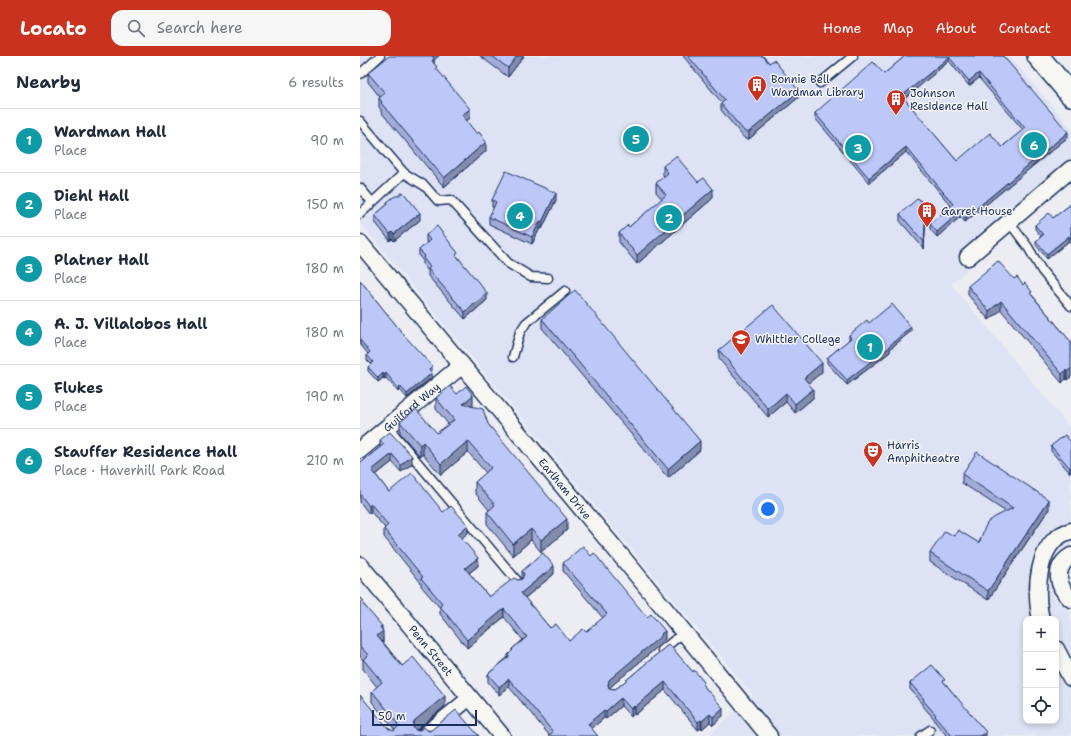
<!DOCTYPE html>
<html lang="en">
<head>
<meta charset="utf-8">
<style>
	body { margin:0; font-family:"Shantell Sans",sans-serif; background:#f6f6f7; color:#1f2937 }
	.controls { position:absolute; right:12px; bottom:12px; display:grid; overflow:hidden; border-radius:8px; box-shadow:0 2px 6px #0003 }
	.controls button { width:36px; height:36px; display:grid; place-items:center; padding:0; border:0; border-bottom:1px solid #e0e1e3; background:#fff; color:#1f2937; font:20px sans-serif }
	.scale { position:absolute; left:12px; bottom:10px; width:105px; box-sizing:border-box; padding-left:4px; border:2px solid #1b2f5e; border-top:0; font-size:11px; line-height:14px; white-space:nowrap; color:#1b2f5e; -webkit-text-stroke:3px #f6f6f2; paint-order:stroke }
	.you { position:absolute; left:408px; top:453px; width:14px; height:14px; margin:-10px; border:3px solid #fff; border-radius:50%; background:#1a73e8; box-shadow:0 0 0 6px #1a73e833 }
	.badge { display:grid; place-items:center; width:26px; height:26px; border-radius:50%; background:#c8321e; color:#fff; font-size:13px; font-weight:700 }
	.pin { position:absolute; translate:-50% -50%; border:2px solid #fff; box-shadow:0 1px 4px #0006 }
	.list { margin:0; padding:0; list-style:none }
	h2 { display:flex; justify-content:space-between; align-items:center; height:52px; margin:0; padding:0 16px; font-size:17px }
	h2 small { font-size:13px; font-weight:400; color:#747a83 }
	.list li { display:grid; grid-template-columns:26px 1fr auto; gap:12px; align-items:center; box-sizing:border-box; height:64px; padding:0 16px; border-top:1px solid #e0e1e3 }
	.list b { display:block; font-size:15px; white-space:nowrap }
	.list p { margin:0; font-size:13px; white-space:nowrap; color:#747a83 }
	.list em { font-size:13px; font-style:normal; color:#747a83 }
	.icon { flex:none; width:22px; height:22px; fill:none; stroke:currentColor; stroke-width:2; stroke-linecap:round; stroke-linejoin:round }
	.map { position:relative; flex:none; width:711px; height:680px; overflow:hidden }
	header { display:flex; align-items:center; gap:24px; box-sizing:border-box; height:56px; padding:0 20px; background:#c8321e; color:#fff }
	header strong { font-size:19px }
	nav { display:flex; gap:22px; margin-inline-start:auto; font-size:14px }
	.search { width:280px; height:36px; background:#f6f6f7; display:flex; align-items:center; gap:10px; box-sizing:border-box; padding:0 14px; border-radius:12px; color:#747a83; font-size:15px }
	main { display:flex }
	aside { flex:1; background:#fff }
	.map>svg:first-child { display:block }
	.built { fill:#dde2f5; fill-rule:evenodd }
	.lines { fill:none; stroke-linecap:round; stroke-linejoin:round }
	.service-casing { stroke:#1b2f5e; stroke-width:11 }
	.minor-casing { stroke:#1b2f5e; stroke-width:19 }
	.tertiary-casing { stroke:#1b2f5e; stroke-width:24 }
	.service { stroke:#f6f6f2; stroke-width:8 }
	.minor { stroke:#f6f6f2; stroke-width:16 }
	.tertiary { stroke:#f6f6f2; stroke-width:21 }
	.wall { fill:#a3acd6; stroke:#1b2f5e; fill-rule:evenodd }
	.shaded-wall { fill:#848cae; stroke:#1b2f5e }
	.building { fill:#bdc8f9; stroke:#1b2f5e; fill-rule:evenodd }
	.labels { text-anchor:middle; stroke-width:3; stroke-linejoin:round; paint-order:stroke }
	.poi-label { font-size:11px; fill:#1b2f5e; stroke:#f6f6f2; text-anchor:start }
	.street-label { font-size:11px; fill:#1b2f5e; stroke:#f6f6f2 }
</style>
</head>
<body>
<header>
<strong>Locato</strong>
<div class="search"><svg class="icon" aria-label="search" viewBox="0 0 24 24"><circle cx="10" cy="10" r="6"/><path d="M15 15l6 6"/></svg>Search here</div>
<nav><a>Home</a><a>Map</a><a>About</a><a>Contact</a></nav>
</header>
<main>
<aside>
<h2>Nearby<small>6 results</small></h2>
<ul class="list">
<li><span class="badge" style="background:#0f9aa8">1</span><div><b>Wardman Hall</b><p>Place</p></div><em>90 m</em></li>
<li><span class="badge" style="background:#0f9aa8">2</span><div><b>Diehl Hall</b><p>Place</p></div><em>150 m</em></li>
<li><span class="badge" style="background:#0f9aa8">3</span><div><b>Platner Hall</b><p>Place</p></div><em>180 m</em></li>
<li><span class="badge" style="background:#0f9aa8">4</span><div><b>A. J. Villalobos Hall</b><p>Place</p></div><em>180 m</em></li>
<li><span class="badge" style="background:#0f9aa8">5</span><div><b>Flukes</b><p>Place</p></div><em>190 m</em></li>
<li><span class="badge" style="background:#0f9aa8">6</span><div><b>Stauffer Residence Hall</b><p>Place · Haverhill Park Road</p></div><em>210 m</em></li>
</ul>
</aside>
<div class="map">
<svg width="711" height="680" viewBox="0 0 711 680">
	<rect width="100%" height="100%" fill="#ebedf3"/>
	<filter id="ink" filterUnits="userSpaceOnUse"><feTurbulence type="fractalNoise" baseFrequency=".025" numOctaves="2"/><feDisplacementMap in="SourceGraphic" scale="8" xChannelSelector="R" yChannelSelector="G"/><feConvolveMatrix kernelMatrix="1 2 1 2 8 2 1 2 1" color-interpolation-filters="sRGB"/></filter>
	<g filter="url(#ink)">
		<path class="built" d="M0,0H650L711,72V123L591,228L711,373V520L692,540L711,557V680H348L393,639L0,167ZM666,563H696V665H666Z"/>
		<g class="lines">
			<defs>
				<path id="service" d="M0,18L20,0
					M460,27L493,0
					M0,65L44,117L0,158
					M44,117L65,130L78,145L91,144L148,207L171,221L188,222
					M0,132L12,146
					M649,166L668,191L682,215L711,250
					M153,301L160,276L166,267L205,235
					M28,371L159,527
					M302,594L323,577
					M89,663L112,644
					M58,680L108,639
					M561,680L570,674"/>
				<g id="minor">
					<path id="s1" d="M0,187L272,513L409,680"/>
					<path d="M608,201L711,113"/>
					<path id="s2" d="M0,394L102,309"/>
					<path d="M711,500C693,511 697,531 711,543"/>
					<path id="s3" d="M0,509L142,680"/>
					<path d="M681,563C674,536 677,482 711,475"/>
					<path d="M696,593L711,622"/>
				</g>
				<path id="tertiary" d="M678,0L711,39"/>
			</defs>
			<use href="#service" class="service-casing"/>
			<use href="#minor" class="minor-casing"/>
			<use href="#tertiary" class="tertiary-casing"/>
			<use href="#service" class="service"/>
			<use href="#minor" class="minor"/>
			<use href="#tertiary" class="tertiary"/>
		</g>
		<path class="wall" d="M120,0H164L148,21Z
			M323,0H403L439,41L389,83H385L361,54V48L362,47Z
			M545,0H643L708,81L605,166L600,161L577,181L570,173V168L591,150L546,96L509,127L455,62V57L524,18ZM589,5L609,30L619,22L663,74L642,91L597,105L544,43Z
			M74,4V8L77,14L110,62L106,65L126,95L84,131L21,56V54L19,51V42L20,41L8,26V17Z
			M303,110L338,126L353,142L277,208L259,186V177L269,171L302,143L296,136V127L304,121L303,119Z
			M132,144H196L182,173L180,172L172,188L129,168V161L134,152L132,151Z
			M27,146L60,164L34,185L32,183L30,185L15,166V159L27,149Z
			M711,148V188L709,185L687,203L676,189V185L681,180L675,173V169L693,162Z
			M540,158H566L564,193L540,165Z
			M66,179L98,201L127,244L105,263L68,220V215L63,209V205L59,200V194L67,187L66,186Z
			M654,223L672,239L711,286L707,324L706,323L702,327L641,254L629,264L608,239V230Z
			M0,224L72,315L71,316L72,321L47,342L40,334L38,336L26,322L24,323L23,322L18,326L8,315V311L11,308L7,304V299L8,298L0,288Z
			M182,263L340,394L308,422L182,272Z
			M509,267L551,275L530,293V296L487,329L467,307V302L489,284V279Z
			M359,294L462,316L448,327L453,342L435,357L426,346L408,361L359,303Z
			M97,338L113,351L128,368L207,474L181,496L171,484L153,500L127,468V456L129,454L115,437V426L126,417L108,396L81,419L63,398L60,400L40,377V366L77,377L88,368L76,353V342Z
			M20,384L52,408L41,416L32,406L16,419L29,436L83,456L108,477L101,482L118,510L109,517L129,541L158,524L162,523V515L194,518L165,542L190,572L209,585L226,576L243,562L203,515V507L231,500L305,583L302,585V587L249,632L254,633L257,632L309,588L344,630L363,660L353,669L350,666L342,673L341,672L338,674L305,634L275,659L274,658L271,661L261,650L246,663L244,662L232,672L189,679L149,631L139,639L128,626V618L148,601V599L152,595V593L163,584L144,561L107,592L80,558V552L61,530V527L24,481V473L25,472L11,456L9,458L0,446V406H2L20,391Z
			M711,386L710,417L691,395V390Z
			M602,418L689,453L628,544L570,506V497L594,480L619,487L646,456L602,427Z
			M0,541L4,549L22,573L23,585V586L42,610L85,650L57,674L58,675L67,674L119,680H0L29,673L34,675L35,674L12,646V635L17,631L3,613V604L0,601Z
			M550,627H585L626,680H587L575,666V664L563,650V648L550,633Z"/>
		<path class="shaded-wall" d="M70,0H79L74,4V11Z
			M157,0H164L148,21V12Z
			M589,1V5L542,45V40Z
			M619,17V22L609,30V25Z
			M439,35V41L389,83V76Z
			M110,53V62L102,68V59Z
			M708,76V81L605,166V162Z
			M126,86V95L84,131V122Z
			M546,91V96L509,127V122Z
			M353,133V142L277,208V199Z
			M196,137V144L182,173V166Z
			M566,151V158L564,193V186Z
			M600,156V161L577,181V176Z
			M60,157V164L34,185V178Z
			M180,165V172L172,188V181Z
			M32,176V183L30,185V178Z
			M709,180V185L687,203V198Z
			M127,237V244L105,263V256Z
			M641,245V254L629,264V255Z
			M551,271V275L530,293V296L487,329V324Z
			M462,307V316L444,331V322Z
			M72,310V315L69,317V313Z
			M711,312V321L707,324V316Z
			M706,314V323L702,327V318Z
			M23,317V322L18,326V322Z
			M26,317V322L24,323V319Z
			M72,317V321L47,342V338Z
			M40,330V334L38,336V332Z
			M453,333V342L435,357V348Z
			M426,337V346L408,361V353Z
			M113,339V351L103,348Z
			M108,385V396L81,419V408Z
			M340,385V394L308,422V413Z
			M63,386V398L60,400V389Z
			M32,398V406L12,422V414Z
			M52,400V408L41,416V409Z
			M711,411V415L710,417V412Z
			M689,444V453L628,544V535Z
			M11,448V456L9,458V450Z
			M207,463V474L181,496V484Z
			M108,469V477L98,485V478Z
			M171,473V484L153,500V488Z
			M118,502V510L105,520V512Z
			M194,510V518L161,545V537Z
			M144,553V561L107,592V584Z
			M22,570V576L23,575V585L17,591V580L20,571Z
			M305,575V583L302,585V587L249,632L248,637V629L249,624Z
			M149,623V631L139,639V631Z
			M305,626V634L275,659V651Z
			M85,640V650L54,676L53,670L54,665Z
			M261,642V650L246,663V655Z
			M274,650V658L271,661V653Z
			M363,652V660L353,669V661Z
			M244,654V662L228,676V668Z
			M350,658V666L342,673V665Z
			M341,664V672L338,674V666Z
			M626,676V680H620Z"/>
		<path class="building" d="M29,0H72L74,2L72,5L77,11L76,12L110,53L102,59L117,78L119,76L126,86L84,122L21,47L22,46L19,42L25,37L8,17Z
			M132,0H157L148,12Z
			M328,0H403L409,7L414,4L439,35L389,76H385L361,48L365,44Z
			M545,0H643L708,76L605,162L600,156L577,176L570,168L593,148L546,91L509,122L455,57L513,6L524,18ZM589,1L609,25L619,17L665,72L642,91L630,77L597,105L542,40Z
			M316,100L338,126L344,122L353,133L277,199L259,177L268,169L269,171L306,139L296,127L308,117L303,110Z
			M146,115L196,137L182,166L180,165L172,181L129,161L136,146L132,144Z
			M43,136L60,157L34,178L32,176L30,178L15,159L28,148L27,146L35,140H38Z
			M558,142L566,151L564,186L540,158Z
			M711,148V183L709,180L687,198L676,185L683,179L675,169L689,157L693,162Z
			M77,170L98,197L96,199L127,237L105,256L68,213L70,211L63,202L65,200L59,194L70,184L66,179Z
			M638,205L654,223L657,221L663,229L665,227L672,236L670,237L711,286V312L707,316L706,314L702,318L641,245L629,255L608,230Z
			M0,224L44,279L72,310L69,313L72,317L47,338L40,330L38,332L26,317L24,319L23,317L18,322L8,311L13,306L7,299L10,296L0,284Z
			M215,234L340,385L308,413L182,263Z
			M532,248L551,271L529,290L530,291L487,324L467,302L491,282L489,279L507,264L509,267Z
			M413,249L462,307L444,322L453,333L435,348L426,337L408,353L359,294Z
			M90,330L97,338L106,330L113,339L103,348L123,353L128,368L207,463L181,484L171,473L153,488L127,456L135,449L115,426L131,412L108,385L81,408L63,386L60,389L40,366L56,353L77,377L94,364L76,342Z
			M30,376L52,400L41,409L32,398L12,414L29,436L52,417L83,456L91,450L108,469L98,478L118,502L105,512L129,541L154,522L158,524L162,523L164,518L162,515L183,497L194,510L161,537L190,572L196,568L209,585L223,573L226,576L247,558L203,507L223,490L231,500L234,497L287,561L291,558L305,575L301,578L302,579L249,624L248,629L249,632L254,633L257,632L309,588L333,616L334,614L344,626L342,628L363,652L353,661L350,658L342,665L341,664L338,666L305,626L275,651L274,650L271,653L261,642L246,655L244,654L228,668L238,680H188L193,676L149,623L139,631L128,618L149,601L148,599L153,594L152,593L167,581L144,553L107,584L80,550L82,547L61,522L63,521L24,473L28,469L11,448L9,450L0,438V406L1,405L2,406L24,388L20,384Z
			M705,379L711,386V411L710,412L691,390Z
			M617,396L689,444L628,535L570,497L585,475L594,480L598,474L619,487L625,471L628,466L635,461L653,452L602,418Z
			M0,541L4,545L2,547L22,570L20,571L23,575L17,580L42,610L53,601L85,640L54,665L53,670L54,673L58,675L64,671L67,674L70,675L96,654L119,680H0V639L29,673L34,675L38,671L37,666L12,635L22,626L3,603L8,599L0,590Z
			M572,609L585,624L583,625L626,676L620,680H592L575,660L576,659L563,644L564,643L550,627Z"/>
	</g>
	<defs>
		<symbol id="building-pin" viewBox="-11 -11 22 30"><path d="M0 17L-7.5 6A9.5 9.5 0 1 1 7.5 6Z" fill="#c8321e" stroke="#f6f6f2"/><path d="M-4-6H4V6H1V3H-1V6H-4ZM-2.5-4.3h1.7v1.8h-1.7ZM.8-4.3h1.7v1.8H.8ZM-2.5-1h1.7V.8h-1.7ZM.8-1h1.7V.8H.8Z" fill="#fff"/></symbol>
		<symbol id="university-pin" viewBox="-11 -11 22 30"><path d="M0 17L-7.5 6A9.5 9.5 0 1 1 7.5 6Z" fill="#c8321e" stroke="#f6f6f2"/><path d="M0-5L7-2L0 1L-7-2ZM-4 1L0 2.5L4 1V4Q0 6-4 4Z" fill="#fff"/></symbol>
		<symbol id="theatre-pin" viewBox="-11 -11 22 30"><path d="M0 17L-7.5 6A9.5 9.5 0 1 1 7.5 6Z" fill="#c8321e" stroke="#f6f6f2"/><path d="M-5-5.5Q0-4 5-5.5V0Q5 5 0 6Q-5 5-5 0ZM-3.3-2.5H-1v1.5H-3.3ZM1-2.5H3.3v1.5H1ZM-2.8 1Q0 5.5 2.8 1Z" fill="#fff"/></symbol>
	</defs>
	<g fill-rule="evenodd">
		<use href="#building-pin" x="386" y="18" width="22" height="30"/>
		<use href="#building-pin" x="525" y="32" width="22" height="30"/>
		<use href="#building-pin" x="556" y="144" width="22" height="30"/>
		<use href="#university-pin" x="370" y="272" width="22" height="30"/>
		<use href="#theatre-pin" x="502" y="384" width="22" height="30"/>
	</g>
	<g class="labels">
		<g class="poi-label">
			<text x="411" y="27">Bonnie Bell<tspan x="411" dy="13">Wardman Library</tspan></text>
			<text x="550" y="41">Johnson<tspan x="550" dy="13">Residence Hall</tspan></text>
			<text x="581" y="159">Garret House</text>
			<text x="395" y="287">Whittier College</text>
			<text x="527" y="393">Harris<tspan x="527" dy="13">Amphitheatre</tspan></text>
		</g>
		<g class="street-label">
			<text dy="4" stroke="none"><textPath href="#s2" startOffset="67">Guilford Way</textPath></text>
			<text dy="4" stroke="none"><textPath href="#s1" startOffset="320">Earlham Drive</textPath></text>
			<text dy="4" stroke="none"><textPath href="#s3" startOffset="111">Penn Street</textPath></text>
		</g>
	</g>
</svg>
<div class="controls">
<button>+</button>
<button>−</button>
<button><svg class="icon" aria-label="locate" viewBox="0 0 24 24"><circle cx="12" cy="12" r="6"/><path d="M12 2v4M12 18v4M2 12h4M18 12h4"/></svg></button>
</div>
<div class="scale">50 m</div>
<div class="you"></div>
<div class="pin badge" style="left:510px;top:291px;background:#0f9aa8">1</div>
<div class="pin badge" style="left:309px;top:162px;background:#0f9aa8">2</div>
<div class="pin badge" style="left:498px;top:92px;background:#0f9aa8">3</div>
<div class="pin badge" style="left:160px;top:160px;background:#0f9aa8">4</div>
<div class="pin badge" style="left:276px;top:83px;background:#0f9aa8">5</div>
<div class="pin badge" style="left:674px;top:89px;background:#0f9aa8">6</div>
</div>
</main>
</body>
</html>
